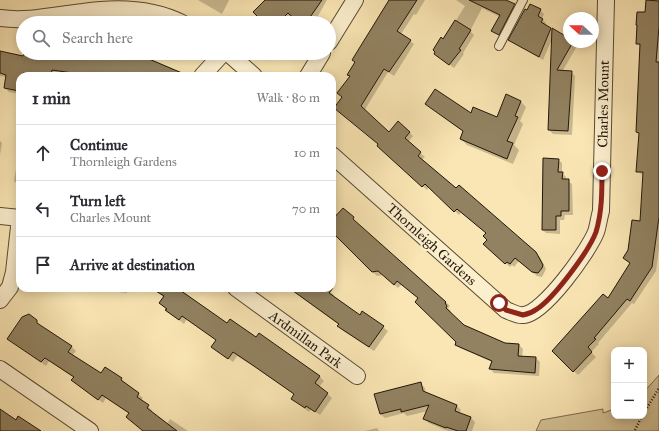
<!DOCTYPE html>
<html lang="en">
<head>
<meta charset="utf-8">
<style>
	body { margin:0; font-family:"IM FELL Great Primer",serif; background:#f7f7f7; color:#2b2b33 }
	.controls { position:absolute; right:12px; bottom:12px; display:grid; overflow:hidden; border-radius:8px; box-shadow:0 2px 10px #0003 }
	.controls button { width:36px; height:36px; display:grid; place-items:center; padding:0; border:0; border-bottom:1px solid #e1e1e2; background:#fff; color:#2b2b33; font:20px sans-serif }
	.compass { position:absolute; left:563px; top:12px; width:36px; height:36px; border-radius:50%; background:#fff; box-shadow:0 2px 10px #0003; rotate:291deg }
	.stop { position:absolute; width:12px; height:12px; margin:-9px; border:3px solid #8f2418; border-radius:50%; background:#fff }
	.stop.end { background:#8f2418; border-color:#fff; box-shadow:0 1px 4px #0008 }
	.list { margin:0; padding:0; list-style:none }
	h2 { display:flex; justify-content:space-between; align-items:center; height:52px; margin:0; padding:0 16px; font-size:17px }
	h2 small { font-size:13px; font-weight:400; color:#7c7c81 }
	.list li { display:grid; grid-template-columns:26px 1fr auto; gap:12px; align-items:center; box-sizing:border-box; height:56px; padding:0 16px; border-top:1px solid #e1e1e2 }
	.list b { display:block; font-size:15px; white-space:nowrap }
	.list p { margin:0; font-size:13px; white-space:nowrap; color:#7c7c81 }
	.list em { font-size:13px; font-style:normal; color:#7c7c81 }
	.icon { flex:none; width:22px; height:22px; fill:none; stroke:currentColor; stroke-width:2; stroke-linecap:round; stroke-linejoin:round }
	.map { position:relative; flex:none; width:659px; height:431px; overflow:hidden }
	.search { position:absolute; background:#fff; box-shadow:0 2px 10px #0003; left:16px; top:16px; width:320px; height:44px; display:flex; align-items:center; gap:10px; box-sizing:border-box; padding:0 14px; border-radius:22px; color:#7c7c81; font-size:15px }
	.panel { position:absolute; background:#fff; box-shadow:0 2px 10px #0003; left:16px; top:72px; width:320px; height:220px; border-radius:12px }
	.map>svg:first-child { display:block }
	.green { fill:#d5c397; stroke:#7b6c50 }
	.shadow { fill:#0003 }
	.building { fill:#928261; stroke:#211608 }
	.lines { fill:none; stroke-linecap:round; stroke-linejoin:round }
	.service-casing { stroke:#574a33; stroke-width:10 }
	.minor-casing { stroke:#574a33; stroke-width:18 }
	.path { stroke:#211608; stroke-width:2.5; stroke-dasharray:1 2; stroke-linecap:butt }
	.service { stroke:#fcefce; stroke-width:8 }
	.minor { stroke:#fcefce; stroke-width:16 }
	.route { stroke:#8f2418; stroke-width:5 }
	.labels { text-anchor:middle; stroke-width:4; stroke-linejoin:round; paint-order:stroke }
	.street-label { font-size:14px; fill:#211608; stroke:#fcefce }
</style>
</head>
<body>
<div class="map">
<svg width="659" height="431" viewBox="0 0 659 431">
	<rect width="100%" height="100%" fill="#fae6b4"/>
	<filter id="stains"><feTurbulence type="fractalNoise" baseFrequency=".005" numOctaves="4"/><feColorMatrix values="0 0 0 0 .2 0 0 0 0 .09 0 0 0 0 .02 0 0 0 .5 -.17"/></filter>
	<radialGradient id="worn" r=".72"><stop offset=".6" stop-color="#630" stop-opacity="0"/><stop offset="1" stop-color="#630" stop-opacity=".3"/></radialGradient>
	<path class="green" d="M659,375V431H536L541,420L603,409V413L614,409V416H644V392Z"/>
	<path class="shadow" d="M198,0H229L222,14Z
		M267,0H327L314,23H266Z
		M390,0H425L416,15L414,14L401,34L414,44L394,76L388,72L364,111L389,133L409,132L413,136L408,142L425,157L421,160L540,257L546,269L542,277L537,276L519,261L514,267L512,265L510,267L488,248L487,234L461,212L459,215L429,187L427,190L382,150L343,97L351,77L348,75L356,63L353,60Z
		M456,0H507V1L518,9L503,38L493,31L500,17L482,8L470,31L474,35L463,53L464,54L454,68L435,54L465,6Z
		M647,0H659V248L656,271L634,304L632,303L598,343L599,344L591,352L596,357L578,375L553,351L608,299L631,264L624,258L641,222L644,176L637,171L640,135L637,132L641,47L637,43L646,13Z
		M540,10L544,14L542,19L546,23L545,26L577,46L562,72H571L575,76L572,135L553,134L549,130L552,39L543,60L510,40Z
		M0,52L24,57L25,53H29L68,60L69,53H95L128,58L132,53L172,76H20V94L9,92L5,88L7,77L0,76Z
		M280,53H296L292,60Z
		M520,101L526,107L520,121L523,124L514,145L519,150L513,164L467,145L461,139L464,132L426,104L471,115L497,118Z
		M0,141L2,143L0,155Z
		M558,160L562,163V173L566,177V180L572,184L573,215H565L564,220H560V234L546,233L543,230Z
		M16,169L20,170V186L14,181Z
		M343,209L356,223L446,302L450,306L448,308L451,311L449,313L463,326L505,344L519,345L523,349L522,357L536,358L540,362L539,376L494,373L490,369L492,362L460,348L456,344L457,342L419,299L402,284L398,288L383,275L377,276L332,233V210L338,215Z
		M106,288H127V293L110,291Z
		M151,288H176L227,324L284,352L320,377L324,381L319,387L332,398L320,415L311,409L309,412L292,399L295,395L256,368L237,356L233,362L217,351L212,347L217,340L187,319L184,324L171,314L160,303L164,297Z
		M292,288H326L334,295L333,297L360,316L363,312L388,331L374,351L342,330L339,325L302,298Z
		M36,321L41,327L72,347L76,351L72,356L101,375L121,379L143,398L141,401L152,410L151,412L167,424L170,419L188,431H144L130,414L106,398L103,403L77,384L73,380L74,378L49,361L46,366L13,342Z
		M420,383L425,388L426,394L456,405L461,410L459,414L471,418L475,422L472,431H448L429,423L425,419L428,411L407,416L404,413L385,418L380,414Z
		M377,428L379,431H365Z"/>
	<path class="building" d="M265,0H322L306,23H299L288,13L278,23H264L253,12Z
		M389,0H417L397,31L411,40L389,72L384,69L361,106L389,132L398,121L410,132L405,138L421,152L418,156L456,188L459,185L536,252L543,265L542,268L538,273L532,272L515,258L510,264L507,262L505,264L483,244L487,240L483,236L486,233L457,209L454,212L425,184L422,187L377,146L378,144L334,108L342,97L337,93L350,76L347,75L355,62L352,60Z
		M469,0H506L515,4L499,35L491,31L500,15Z
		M646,0L659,1V27L656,62H659V217L652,267L630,301L627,299L594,338L596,339L588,347L592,352L573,372L552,351L603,294L608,298L630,263L623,258L628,250L632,220L640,221L643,172H636L639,133L636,132L640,44H636L637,25H636L637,12H645Z
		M530,4L541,9L538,16L543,19L541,22L551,28L539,57L508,40L525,9L527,10Z
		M455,20L471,30L459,49L461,50L449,65L434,54L435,52L433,50L441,37L443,39Z
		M552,28L569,38V42H573L557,70L572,71L568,131L548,130Z
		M0,51L23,56L24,53H34L67,59L68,53H101L128,57L130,53H135L189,76H93L52,70L51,76L23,73L22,76H20L19,91L4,88L6,75L0,73Z
		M435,89L471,113L473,107L497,117L506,94L521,101L515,116L518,117L507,141L513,143L507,159L460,139L463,131L425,104Z
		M543,158L559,159L558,172H563L562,179H569V211H561V216H556V230H542Z
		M343,208L354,217L353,219L446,302L445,303L447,306L446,308L464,325L505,343L519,344L518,356L536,357L535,373L489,369L492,361L455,345L456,342L415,302L418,298L397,281L394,285L378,271L372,272L332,232V220Z
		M151,288H177L227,323L230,319L256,337L259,333L320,376L315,383L328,393L315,412L306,406L305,408L291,399L294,394L251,364L233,352L228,359L211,347L216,340L182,316L179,320L165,310L167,309L159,303L164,296Z
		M289,288H333L329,293L360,315L362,311L384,326L369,347L337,326L339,324Z
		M29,314L37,320V323L72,346L68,352L101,373L105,367L122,378L121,380L139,393L137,397L149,405L147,408L177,431H143L126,417L129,413L102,395L98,400L71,380L74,377L45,358L41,362L7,339L22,317Z
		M421,382L423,391L457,405L455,411L471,417L466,431H458L446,427V428L423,419L429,405L401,412V409L380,414L374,394Z
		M0,409L16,420L18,416L41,431H0Z"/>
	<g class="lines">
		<defs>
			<path id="service" d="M499,46L523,0"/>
			<path id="minor" d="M0,18C28,22 55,15 83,12C116,7 152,8 182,23
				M329,42L355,0
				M228,53L254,76
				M202,76L223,53
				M308,76L322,53
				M332,155L506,310C512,312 517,316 524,315C544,313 588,252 596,232C598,226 599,218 601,211L606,0
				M0,216L20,218
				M236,288L357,376
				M0,300L10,287L14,272L20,218
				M0,369L90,431"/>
		</defs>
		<use href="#service" class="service-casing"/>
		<use href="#minor" class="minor-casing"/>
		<path class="path" d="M644,413L659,388
			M635,430L642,416"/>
		<use href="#service" class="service"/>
		<use href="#minor" class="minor"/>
	</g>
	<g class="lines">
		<path class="route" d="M499,303L506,310L523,315C528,314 533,312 537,309C554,298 589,251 596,232C602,212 602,192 602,171"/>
	</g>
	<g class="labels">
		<g class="street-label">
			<text transform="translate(603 104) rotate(-89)" y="5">Charles Mount</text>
			<text transform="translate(432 244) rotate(42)" y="5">Thornleigh Gardens</text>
			<text transform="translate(306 339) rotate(36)" y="5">Ardmillan Park</text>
		</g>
	</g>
	<rect width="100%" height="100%" filter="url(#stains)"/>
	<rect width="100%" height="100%" fill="url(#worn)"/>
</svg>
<div class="controls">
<button>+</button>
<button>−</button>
</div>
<svg class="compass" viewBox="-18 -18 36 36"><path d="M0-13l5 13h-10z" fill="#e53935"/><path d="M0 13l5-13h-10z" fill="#7c7c81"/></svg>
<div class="stop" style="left:499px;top:303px"></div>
<div class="stop end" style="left:602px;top:171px"></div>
<div class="search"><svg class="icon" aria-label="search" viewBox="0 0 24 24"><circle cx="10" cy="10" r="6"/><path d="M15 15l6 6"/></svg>Search here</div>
<section class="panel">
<h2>1 min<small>Walk · 80 m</small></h2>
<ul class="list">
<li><svg class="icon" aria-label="ahead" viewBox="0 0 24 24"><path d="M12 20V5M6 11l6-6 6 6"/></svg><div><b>Continue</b><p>Thornleigh Gardens</p></div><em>10 m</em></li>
<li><svg class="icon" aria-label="left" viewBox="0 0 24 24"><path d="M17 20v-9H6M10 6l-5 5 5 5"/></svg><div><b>Turn left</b><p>Charles Mount</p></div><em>70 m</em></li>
<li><svg class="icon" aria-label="arrive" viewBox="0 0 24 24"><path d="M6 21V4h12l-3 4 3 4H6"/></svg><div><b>Arrive at destination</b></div></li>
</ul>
</section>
</div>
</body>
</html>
